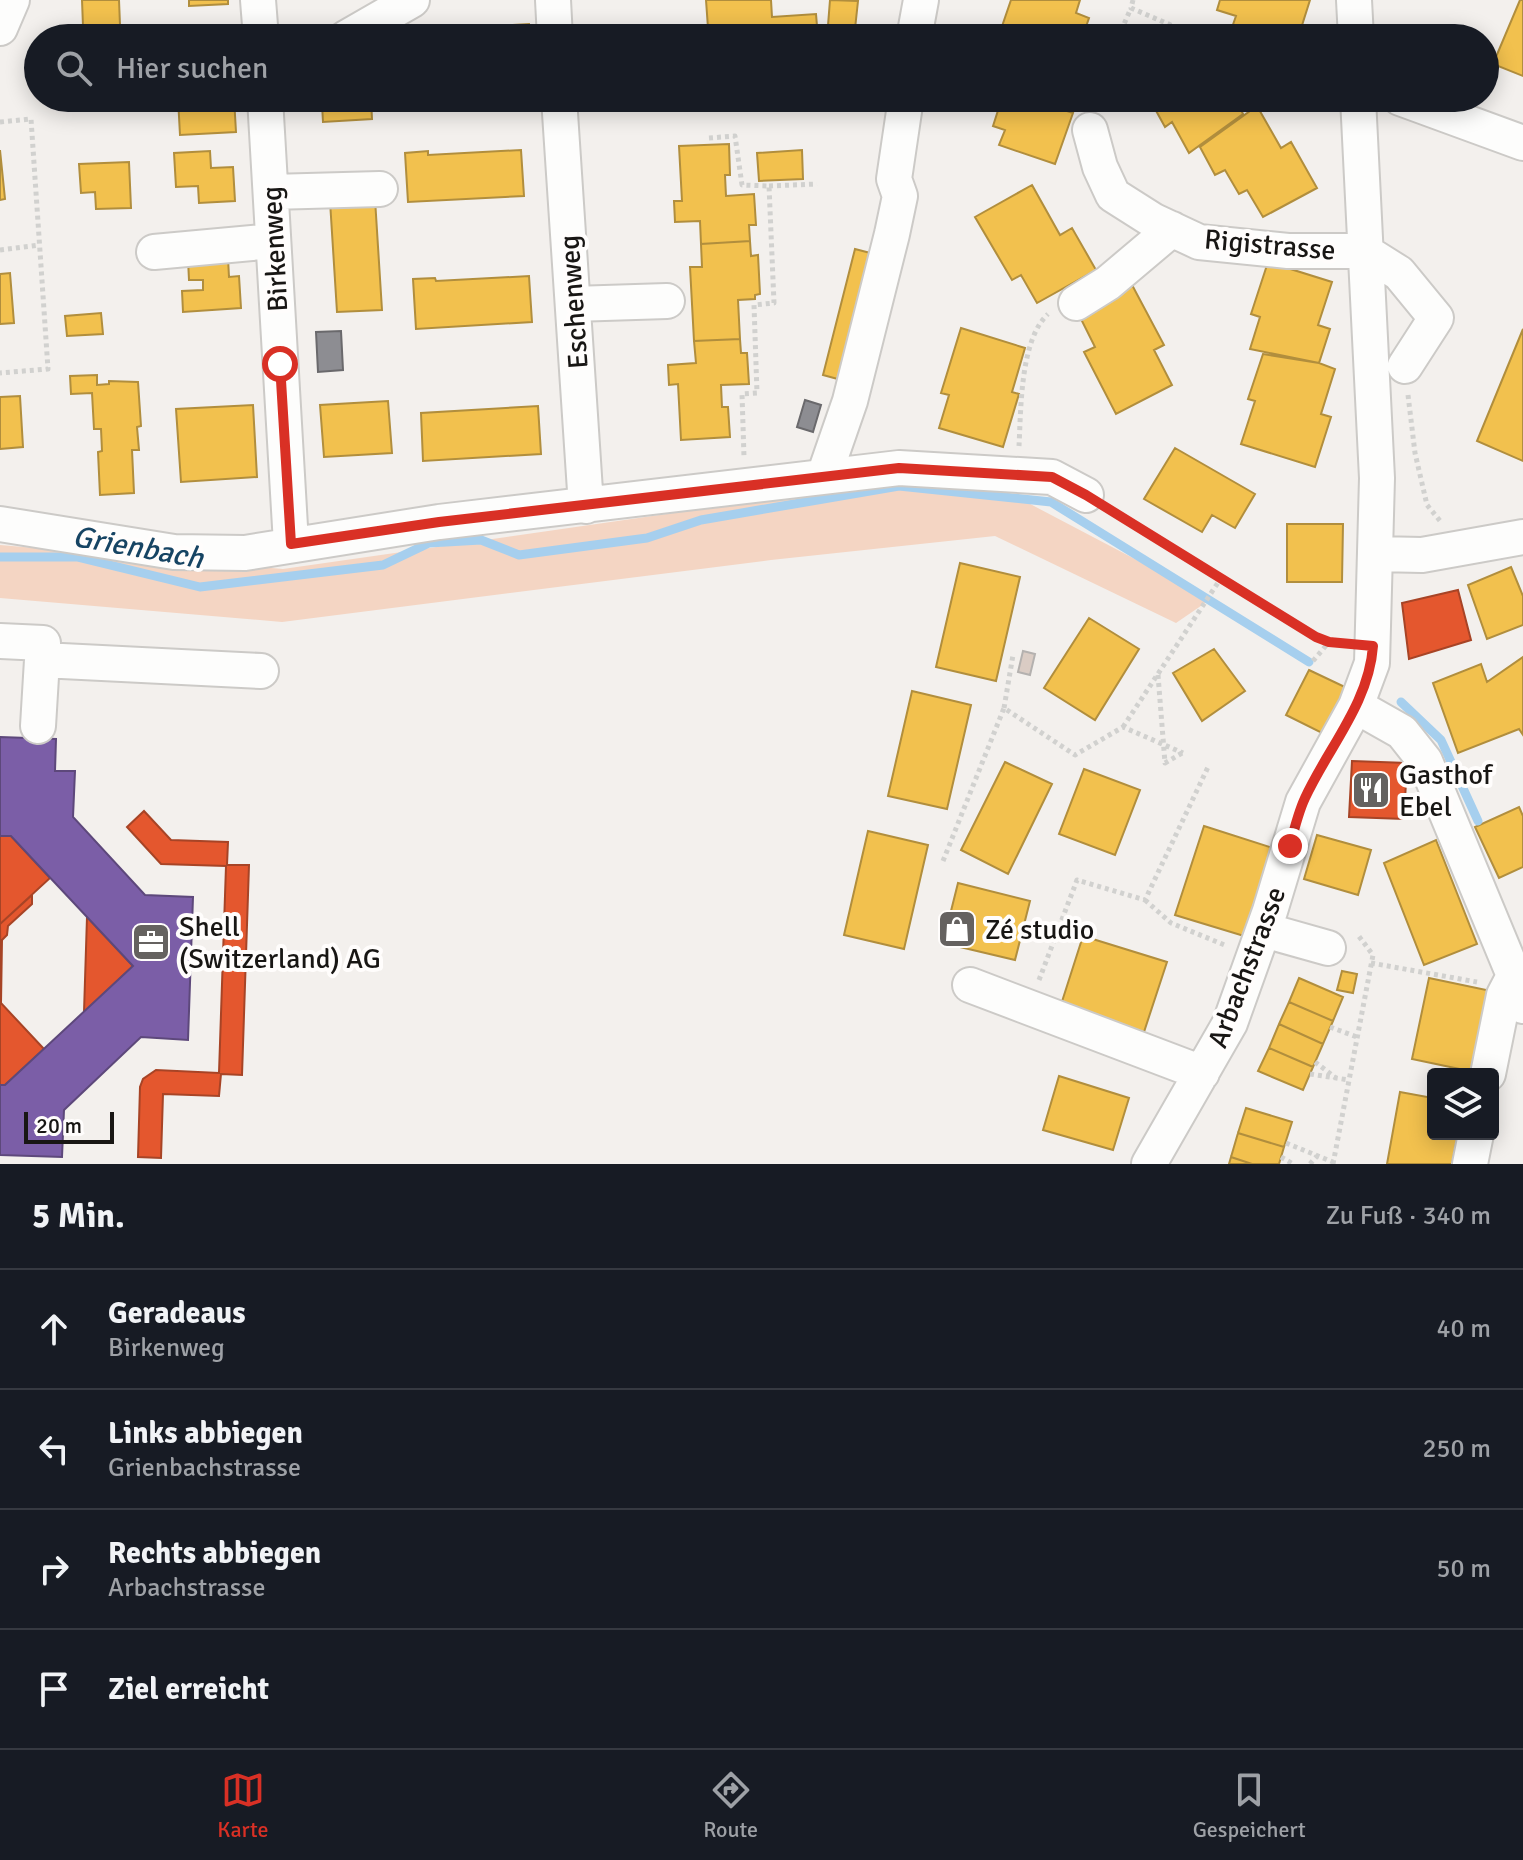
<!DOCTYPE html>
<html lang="de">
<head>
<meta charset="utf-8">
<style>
	body { margin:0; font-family:Signika,sans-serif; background:#242831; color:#f1f3f6 }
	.controls { position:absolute; right:24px; bottom:24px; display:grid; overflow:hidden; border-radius:8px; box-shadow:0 4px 20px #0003 }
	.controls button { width:72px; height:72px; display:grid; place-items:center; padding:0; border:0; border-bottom:2px solid #363941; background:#171b24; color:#f1f3f6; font:40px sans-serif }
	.scale { position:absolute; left:24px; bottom:20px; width:90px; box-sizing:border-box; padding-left:8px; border:4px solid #181614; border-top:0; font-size:22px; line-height:28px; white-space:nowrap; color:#181614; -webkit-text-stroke:6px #fffdfc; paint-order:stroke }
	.stop { position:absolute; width:24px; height:24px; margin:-18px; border:6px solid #d93025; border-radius:50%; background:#fff }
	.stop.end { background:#d93025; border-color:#fff; box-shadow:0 2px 8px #0008 }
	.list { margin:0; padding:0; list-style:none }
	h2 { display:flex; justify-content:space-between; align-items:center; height:104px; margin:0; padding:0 32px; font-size:34px }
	h2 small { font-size:26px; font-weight:400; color:#9ea1a6 }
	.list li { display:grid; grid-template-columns:52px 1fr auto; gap:24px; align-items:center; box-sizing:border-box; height:120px; padding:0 32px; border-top:2px solid #363941 }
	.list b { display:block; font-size:30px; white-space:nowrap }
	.list p { margin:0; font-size:26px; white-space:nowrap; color:#9ea1a6 }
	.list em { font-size:26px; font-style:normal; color:#9ea1a6 }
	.icon { flex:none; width:44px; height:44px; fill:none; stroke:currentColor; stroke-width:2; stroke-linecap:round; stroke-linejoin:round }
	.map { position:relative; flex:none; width:1523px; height:1164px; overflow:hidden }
	.search { position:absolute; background:#171b24; box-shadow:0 4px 20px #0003; left:24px; right:24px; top:24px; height:88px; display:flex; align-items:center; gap:20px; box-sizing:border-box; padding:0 28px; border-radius:44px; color:#9ea1a6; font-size:30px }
	.sheet { height:584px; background:#171b24 }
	nav { display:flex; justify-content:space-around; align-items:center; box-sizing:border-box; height:112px; border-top:2px solid #363941; background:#171b24; font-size:22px; color:#9ea1a6 }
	nav a { display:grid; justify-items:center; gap:4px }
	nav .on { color:#d93025 }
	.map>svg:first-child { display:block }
	.green { fill:#f4d5c3 }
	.homes { fill:#f2c14e; stroke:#b18e3d; stroke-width:2 }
	.shops { fill:#e4572e; stroke:#a74426; stroke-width:2 }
	.offices { fill:#7b5ea7; stroke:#5d487b; stroke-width:2 }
	.industry { fill:#8d8d92; stroke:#6a696c; stroke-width:2 }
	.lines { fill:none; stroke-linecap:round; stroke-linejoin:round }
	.stream { stroke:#a6cfee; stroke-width:9 }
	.building { fill:#daccc4; stroke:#b4b1af; stroke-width:2 }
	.minor-casing { stroke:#cccac7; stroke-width:38 }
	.path { stroke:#d1d1cf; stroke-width:5; stroke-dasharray:4 4; stroke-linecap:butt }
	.minor { stroke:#fdfdfc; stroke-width:34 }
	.route { stroke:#d93025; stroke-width:10 }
	.labels { text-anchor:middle; stroke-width:8; stroke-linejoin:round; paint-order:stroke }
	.street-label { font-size:28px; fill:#181614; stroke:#fffdfc }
	.poi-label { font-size:28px; fill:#181614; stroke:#fffdfc; text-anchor:start }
	.water-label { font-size:30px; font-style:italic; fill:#164463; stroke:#fffdfc }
</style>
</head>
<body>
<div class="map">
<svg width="1523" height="1164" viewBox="0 0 1523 1164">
	<rect width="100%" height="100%" fill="#f3f0ed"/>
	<path class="green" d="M882,483L994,485L1211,599L1176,623L995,536L771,560L282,622L0,598V545L283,569Z"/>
	<path class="homes" d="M82,0H119L120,25L83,26Z
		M189,0H228V4L189,6Z
		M706,0H771L772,17L816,14L818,38H703L702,29L708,28Z
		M830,0L858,1L854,38H827Z
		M1011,0H1080L1076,13L1089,18L1082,38H998Z
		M1220,0H1310L1298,38H1237L1229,36L1236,16L1217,10Z
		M1520,0H1523V76L1493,64Z
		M529,24L530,38H418V30Z
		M89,98H125V108L90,110Z
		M178,98H234L236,132L180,135Z
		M316,98H371L372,119L323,122L322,104H316Z
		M1002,98H1071L1067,111L1073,113L1055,164L999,145L1005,130L993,126Z
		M1149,98H1235L1243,114L1189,153L1172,122L1165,127Z
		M1257,106L1281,148L1291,142L1317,188L1263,217L1247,190L1239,194L1225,170L1215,175L1200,147Z
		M729,144L730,175H725L726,196L754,194L756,225H749L750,241L701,244L700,221L675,222L674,201H682L679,146Z
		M0,150L5,199L0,200Z
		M521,150L524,196L408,202L405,153L428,151V155Z
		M802,150L803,179L759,181L757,153Z
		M210,151L211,168L233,167L235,201L199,203L198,186L176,187L174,153Z
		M129,162L131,208L96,209L95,192L81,193L79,164Z
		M1032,185L1060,235L1072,228L1096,270L1037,303L1021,275L1012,280L975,217Z
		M375,199L382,310L337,312L330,201Z
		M750,241L751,256L758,255L760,294L755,295V299L738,300L740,339L694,341L690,267H702L701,244Z
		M855,249L878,255L845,381L823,375Z
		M228,258L229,277L239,276L241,308L183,312L182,291L203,290V280H189L188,260Z
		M1268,262L1332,282L1318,325L1330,329L1319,363L1250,349L1260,317L1251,314Z
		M10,273L14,323L0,324V274Z
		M529,276L532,322L416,329L413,279L435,278L436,281Z
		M1131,283L1164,345L1154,350L1172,385L1116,414L1084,352L1095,347L1077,311Z
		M101,313L103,334L67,336L65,316Z
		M961,328L1025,348L1012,392L1019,394L1003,447L939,428L949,395L941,393Z
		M1523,329V461L1477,441Z
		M740,339L741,353H747L749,384L721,385L722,407H728L730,437L681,440L678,384L669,385L668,365L696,363L694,341Z
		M1263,354L1319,363L1335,369L1321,414L1331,417L1315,467L1241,444L1255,401L1248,399Z
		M97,375V385L109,384V381L138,382L141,426L137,427L139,450H132L134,493L100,495L98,452L102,451L101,429H94L92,393L71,394L70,376Z
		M20,396L23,447L0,449V397Z
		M388,401L392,453L324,457L320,405Z
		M253,405L257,477L181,482L176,409Z
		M538,406L541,454L423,461L421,413Z
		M1175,448L1255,494L1235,528L1212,515L1202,532L1144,499Z
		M1287,524H1343L1342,582H1287Z
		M960,563L1020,577L996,681L936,667Z
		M1511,567L1523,596V625L1487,639L1468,585Z
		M1089,618L1139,649L1095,720L1044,688Z
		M1214,649L1245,691L1202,721L1173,673Z
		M1523,657V735L1519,729L1458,753L1433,683L1481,664L1487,682Z
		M1309,670L1347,688L1324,734L1286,715Z
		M912,691L971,705L947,809L888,796Z
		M1005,762L1052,784L1008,874L961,850Z
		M1084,769L1140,790L1115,855L1059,834Z
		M1519,807L1523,816V867L1499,878L1475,827Z
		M1204,826L1273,848L1244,936L1175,915Z
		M868,831L928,845L904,949L844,935Z
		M1317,835L1371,850L1358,895L1304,879Z
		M1436,840L1477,944L1424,965L1384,863Z
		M958,883L1030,901L1015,960L943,943Z
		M1083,936L1167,962L1142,1038L1058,1014Z
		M1342,971L1357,974L1353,993L1337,990Z
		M1299,978L1343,997L1333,1021L1289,1002Z
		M1429,978L1491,991L1474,1072L1412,1059Z
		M1289,1002L1333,1021L1323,1044L1279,1024Z
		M1279,1024L1323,1044L1313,1067L1269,1048Z
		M1269,1048L1313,1067L1303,1090L1258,1071Z
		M1059,1076L1129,1098L1113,1150L1043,1130Z
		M1400,1092L1433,1098V1134H1458L1452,1164H1387Z
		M1246,1108L1292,1122L1284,1147L1238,1133Z
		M1238,1133L1284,1147L1279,1164H1252L1231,1157Z
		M1231,1157L1252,1164H1229Z"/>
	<path class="shops" d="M1458,590L1471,640L1409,659L1402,603Z
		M1352,761L1407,763L1404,819L1349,817Z
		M144,811L171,840L228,842L227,865H249L242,1075L221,1074L219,1096L163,1094L161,1158L138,1157L140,1087L143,1079L156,1070L219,1073L226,866L161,864L127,827Z
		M0,836H11L50,878L0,924Z
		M32,895V904L8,926L7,935L2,940L1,1003L0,924Z
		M87,917L133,966L84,1012Z
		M0,1002L44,1049L5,1085H0Z"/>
	<path class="offices" d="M0,737L56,739L55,771H75L73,817L145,895L193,897L188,1040L141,1037L64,1110L62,1157L0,1155V1085H5L133,966L11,836H0Z"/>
	<path class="industry" d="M341,331L343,370L318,372L316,332Z
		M805,400L821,405L813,432L797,427Z"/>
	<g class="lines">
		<path class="stream" d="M0,557H77L200,587L383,565L429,543L481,540L519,555L647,538L701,520L899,486L1051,502L1309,662
			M1401,702L1441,740L1478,821"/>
	</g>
	<path class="building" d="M1023,651L1035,654L1030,675L1018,672Z"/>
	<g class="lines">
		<defs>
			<path id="minor" d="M258,0L261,38
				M553,0L555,38
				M1354,0L1356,38
				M0,28L12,0
				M346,38L412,0
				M914,38L921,0
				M265,98L291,544
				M559,98L586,506
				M1400,98L1523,143
				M1090,130L1100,167L1113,195L1154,221L1199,242L1288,251H1364L1399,273L1436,318L1405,366
				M271,192L380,189
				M154,252L273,241
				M1076,303L1108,283L1172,229
				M573,304L667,301
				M824,476L850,401L892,234L900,196L894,179L906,98
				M0,524L174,552L245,553L439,522L899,468L1052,477L1086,495
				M1376,554L1422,555L1523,537
				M0,641L43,643L42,660L261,671
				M1356,706L1402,732L1425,761L1513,973L1523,1006
				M38,726L42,660
				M1264,930L1328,948
				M970,985L1202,1073
				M1488,1074L1504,995L1516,972
				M1149,1164L1230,1023L1270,911L1303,802L1356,706L1372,663L1377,478L1358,98
				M1470,1164L1476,1134"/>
		</defs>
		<use href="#minor" class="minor-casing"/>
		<path class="path" d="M1133,0L1131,8L1201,38
			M1118,38L1131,8
			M0,122L31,119L48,369L0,373
			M709,138L735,136L742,185L769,186L774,303L754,305L757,393L742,394L744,457
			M769,186L817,184
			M0,250L39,245
			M1408,395L1415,453L1427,505L1441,522
			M1019,446C1021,409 1020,340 1048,314
			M1112,510L1316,637L1344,643
			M1313,661L1329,642
			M1158,675L1165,763L1182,753
			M1004,708L1013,655
			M1123,727L1221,578
			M943,861L1004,708L1075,755L1123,727L1183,753
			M1145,900L1171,923L1227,946
			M1371,963L1477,982
			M1039,980L1077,880L1145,900L1209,765
			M1330,1027L1357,1037
			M1315,1062L1336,1078
			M1310,1074L1349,1080
			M1286,1143L1333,1162
			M1281,1157L1293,1164
			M1310,1164L1317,1156
			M1333,1164L1373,955L1358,935"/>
		<use href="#minor" class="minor"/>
	</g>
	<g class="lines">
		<path class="route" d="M280,364L291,544L439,522L899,468L1052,477L1086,495L1316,637L1329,642L1373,646C1369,703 1328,748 1305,798C1298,813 1294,830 1290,846"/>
	</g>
	<defs>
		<symbol id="restaurant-square" viewBox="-11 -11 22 22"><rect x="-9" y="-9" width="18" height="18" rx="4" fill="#656260" stroke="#fffdfc"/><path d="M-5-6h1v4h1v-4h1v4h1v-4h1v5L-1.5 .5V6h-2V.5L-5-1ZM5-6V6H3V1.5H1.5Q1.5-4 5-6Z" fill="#fff"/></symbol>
		<symbol id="shop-square" viewBox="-11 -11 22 22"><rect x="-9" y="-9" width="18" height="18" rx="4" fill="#656260" stroke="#fffdfc"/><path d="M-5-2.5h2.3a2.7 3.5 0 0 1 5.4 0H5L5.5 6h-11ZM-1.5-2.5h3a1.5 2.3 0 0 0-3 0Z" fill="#fff"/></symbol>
		<symbol id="office-square" viewBox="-11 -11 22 22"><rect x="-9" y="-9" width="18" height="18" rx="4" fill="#656260" stroke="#fffdfc"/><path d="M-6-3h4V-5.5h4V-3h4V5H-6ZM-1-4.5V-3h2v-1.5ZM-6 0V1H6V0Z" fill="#fff"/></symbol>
	</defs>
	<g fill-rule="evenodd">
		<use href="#restaurant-square" x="1349" y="768" width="44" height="44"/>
		<use href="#shop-square" x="935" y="907" width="44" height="44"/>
		<use href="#office-square" x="129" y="920" width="44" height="44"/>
	</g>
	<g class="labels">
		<g class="street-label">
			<text transform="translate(1270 244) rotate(5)" y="10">Rigistrasse</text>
			<text transform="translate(274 249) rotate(-93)" y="10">Birkenweg</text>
			<text transform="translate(573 302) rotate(-94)" y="10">Eschenweg</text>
			<text transform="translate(1246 967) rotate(-69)" y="10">Arbachstrasse</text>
		</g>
		<g class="poi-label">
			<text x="1399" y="784">Gasthof<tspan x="1399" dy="32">Ebel</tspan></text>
			<text x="179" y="936">Shell<tspan x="179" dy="32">(Switzerland) AG</tspan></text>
			<text x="985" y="939">Zé studio</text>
		</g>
		<g class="water-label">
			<text transform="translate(138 547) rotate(10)" y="10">Grienbach</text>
		</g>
	</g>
</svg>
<div class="controls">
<button><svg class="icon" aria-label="layers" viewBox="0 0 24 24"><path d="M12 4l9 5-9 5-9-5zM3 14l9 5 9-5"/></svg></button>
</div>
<div class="scale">20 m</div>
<div class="stop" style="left:280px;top:364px"></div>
<div class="stop end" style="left:1290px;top:846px"></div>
<div class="search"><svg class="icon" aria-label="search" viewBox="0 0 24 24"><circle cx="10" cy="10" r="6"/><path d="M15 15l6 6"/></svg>Hier suchen</div>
</div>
<section class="sheet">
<h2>5 Min.<small>Zu Fuß · 340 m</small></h2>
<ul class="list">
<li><svg class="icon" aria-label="ahead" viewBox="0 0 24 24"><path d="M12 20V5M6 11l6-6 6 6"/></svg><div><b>Geradeaus</b><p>Birkenweg</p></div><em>40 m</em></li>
<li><svg class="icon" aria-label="left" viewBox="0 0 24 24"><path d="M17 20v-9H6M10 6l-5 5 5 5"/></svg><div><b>Links abbiegen</b><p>Grienbachstrasse</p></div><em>250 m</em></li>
<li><svg class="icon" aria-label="right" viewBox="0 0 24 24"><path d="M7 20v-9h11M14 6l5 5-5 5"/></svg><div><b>Rechts abbiegen</b><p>Arbachstrasse</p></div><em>50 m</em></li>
<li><svg class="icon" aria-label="arrive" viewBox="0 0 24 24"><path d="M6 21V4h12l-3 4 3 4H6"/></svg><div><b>Ziel erreicht</b></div></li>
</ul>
</section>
<nav>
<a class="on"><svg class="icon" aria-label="map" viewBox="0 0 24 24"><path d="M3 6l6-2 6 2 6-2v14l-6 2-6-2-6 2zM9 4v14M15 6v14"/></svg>Karte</a>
<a><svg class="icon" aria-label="directions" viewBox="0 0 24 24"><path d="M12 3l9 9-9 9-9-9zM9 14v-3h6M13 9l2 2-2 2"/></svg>Route</a>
<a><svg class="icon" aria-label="saved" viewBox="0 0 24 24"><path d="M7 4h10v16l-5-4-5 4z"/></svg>Gespeichert</a>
</nav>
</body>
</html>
